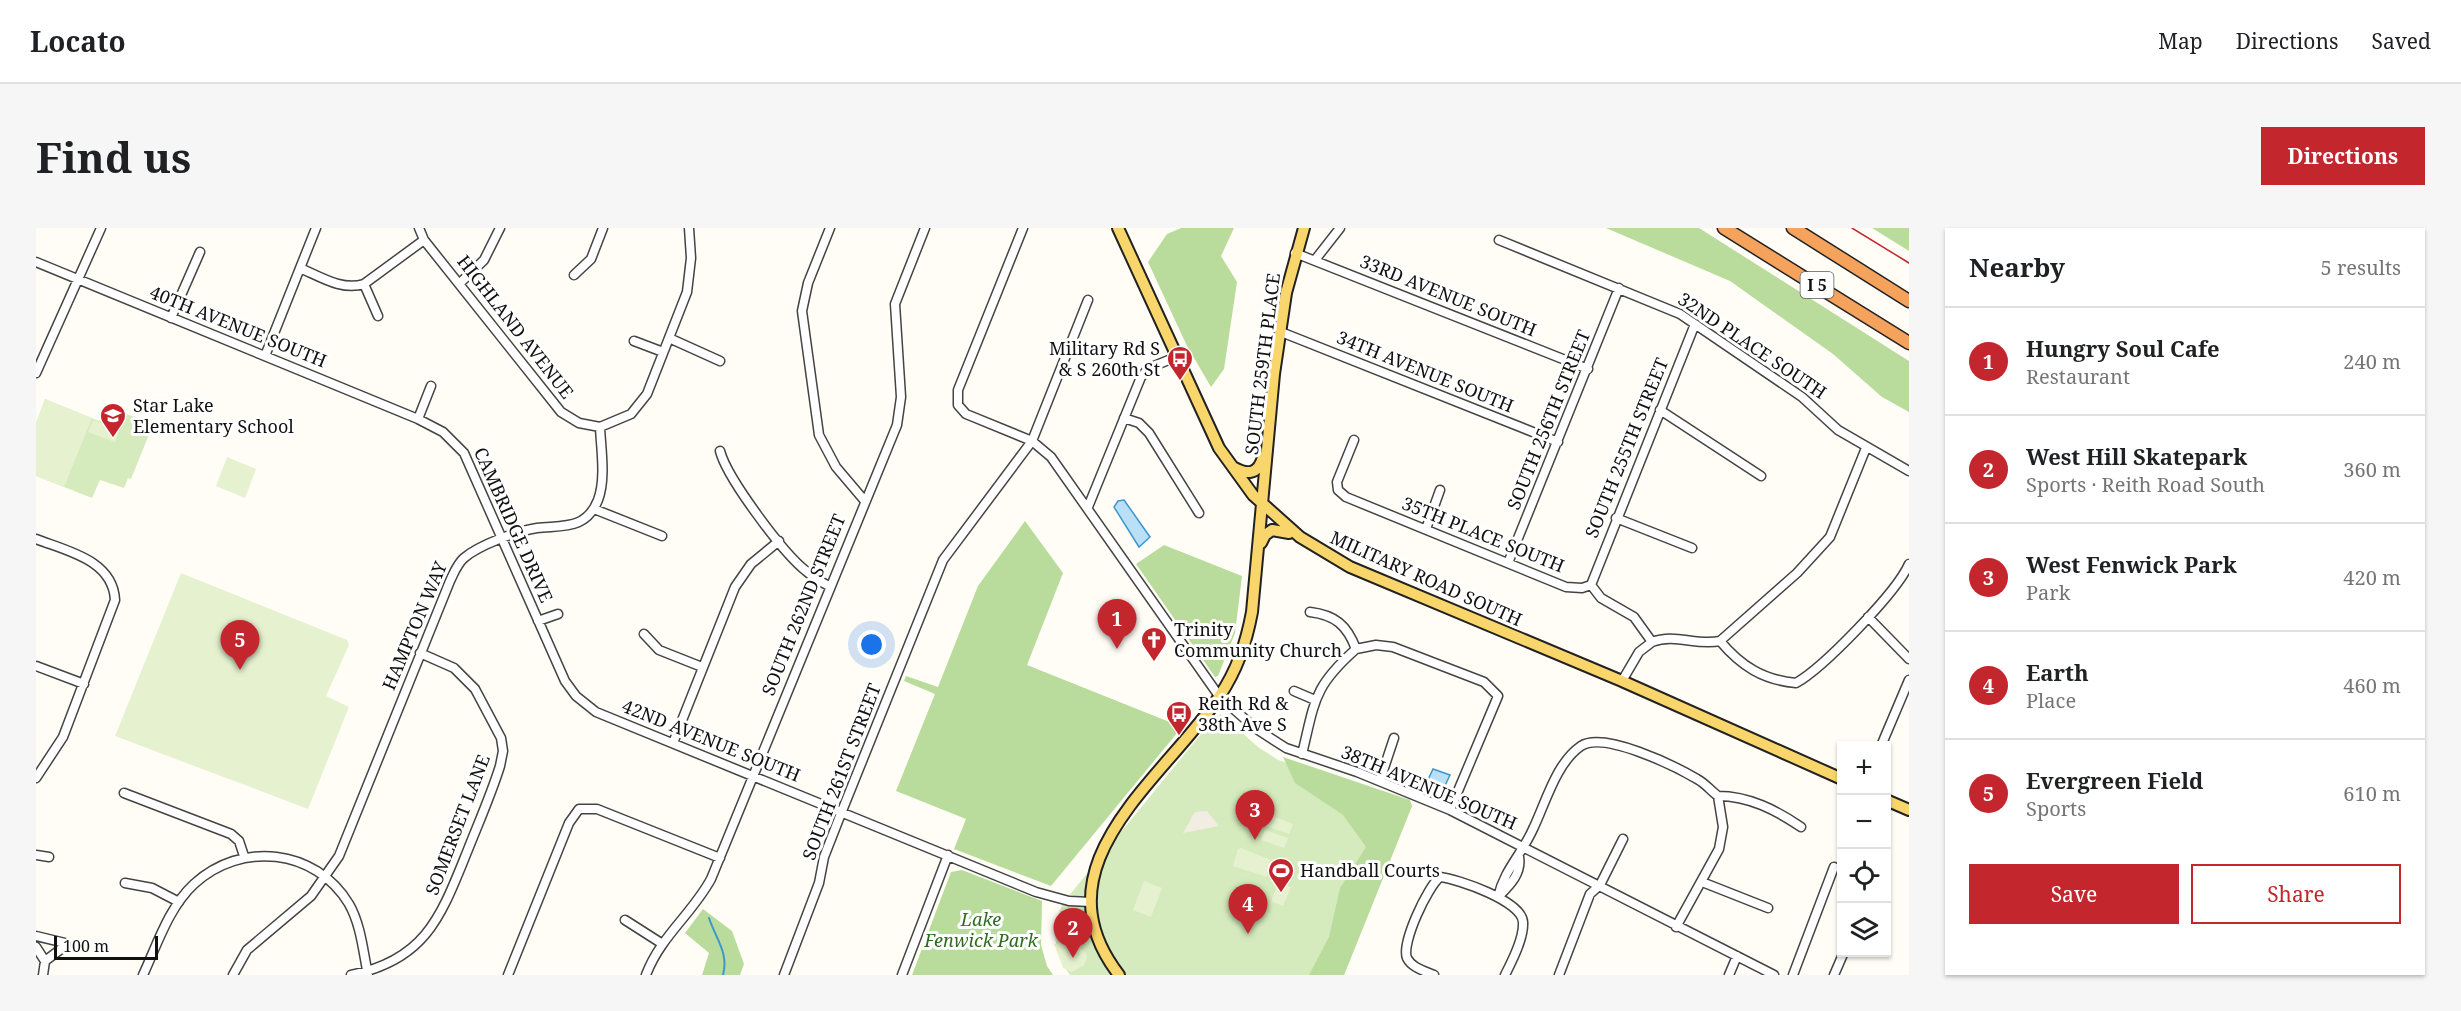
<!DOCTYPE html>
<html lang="en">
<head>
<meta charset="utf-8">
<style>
	body { margin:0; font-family:"Noto Serif",serif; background:#f6f6f6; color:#202124 }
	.controls { position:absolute; right:18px; bottom:18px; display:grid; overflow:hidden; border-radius:0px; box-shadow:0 2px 4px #0004 }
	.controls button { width:54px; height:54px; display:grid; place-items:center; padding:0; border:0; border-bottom:2px solid #e0e0e0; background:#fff; color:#202124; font:30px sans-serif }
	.scale { position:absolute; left:18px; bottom:15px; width:104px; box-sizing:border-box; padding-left:6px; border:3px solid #111; border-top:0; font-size:16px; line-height:21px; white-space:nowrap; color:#111; -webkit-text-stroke:4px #fff; paint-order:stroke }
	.you { position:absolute; left:836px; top:417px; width:21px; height:21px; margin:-15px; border:4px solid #fff; border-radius:50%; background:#1a73e8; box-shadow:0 0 0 9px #1a73e833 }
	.badge { display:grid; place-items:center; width:39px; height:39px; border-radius:50%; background:#c4262e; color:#fff; font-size:20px; font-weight:700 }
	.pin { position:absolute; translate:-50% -50px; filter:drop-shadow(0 2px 3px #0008) }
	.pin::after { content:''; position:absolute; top:32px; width:21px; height:18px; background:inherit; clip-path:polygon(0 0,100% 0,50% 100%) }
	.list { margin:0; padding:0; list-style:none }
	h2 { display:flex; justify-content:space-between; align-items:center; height:78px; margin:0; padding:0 24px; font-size:26px }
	h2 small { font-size:20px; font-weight:400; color:#757577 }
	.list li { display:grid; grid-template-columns:39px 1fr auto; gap:18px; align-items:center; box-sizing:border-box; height:108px; padding:0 24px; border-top:2px solid #e0e0e0 }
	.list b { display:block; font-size:22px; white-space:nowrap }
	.list p { margin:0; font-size:20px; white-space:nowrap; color:#757577 }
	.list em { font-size:20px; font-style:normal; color:#757577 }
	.actions { display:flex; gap:12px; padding:18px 24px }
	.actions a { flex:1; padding:14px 0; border:2px solid #c4262e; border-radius:0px; text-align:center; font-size:21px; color:#c4262e }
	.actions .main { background:#c4262e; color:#fff }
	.icon { flex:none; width:33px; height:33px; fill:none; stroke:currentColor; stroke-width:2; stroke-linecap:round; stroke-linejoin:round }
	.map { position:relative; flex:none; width:1873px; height:747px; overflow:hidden; border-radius:0px }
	header { display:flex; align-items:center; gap:36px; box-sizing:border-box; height:84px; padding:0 30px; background:#fff; border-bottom:2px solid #e0e0e0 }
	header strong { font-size:28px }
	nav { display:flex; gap:33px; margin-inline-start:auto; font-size:21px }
	.intro { display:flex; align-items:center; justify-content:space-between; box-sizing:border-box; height:144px; padding:0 36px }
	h1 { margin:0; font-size:42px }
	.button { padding:15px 27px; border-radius:0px; background:#c4262e; color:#fff; font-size:21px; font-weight:700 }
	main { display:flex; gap:36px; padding:0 36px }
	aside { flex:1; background:#fff; border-radius:0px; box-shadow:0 2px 4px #0004 }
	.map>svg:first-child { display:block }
	.green { fill:#d5ebbd }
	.forest { fill:#b9dc9c }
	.pitch { fill:#e6f2cf }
	.plaza { fill:#f1ede2 }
	.water { fill:#b9e0f7; stroke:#3f96cf; stroke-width:1.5 }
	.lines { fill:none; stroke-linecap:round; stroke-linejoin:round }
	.stream { stroke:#3f96cf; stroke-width:2 }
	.minor-casing { stroke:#444; stroke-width:11 }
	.major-casing { stroke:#222; stroke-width:14 }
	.highway-casing { stroke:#222; stroke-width:15 }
	.minor { stroke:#fff; stroke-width:8 }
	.major { stroke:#f9d66b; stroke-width:10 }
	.highway { stroke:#f5a25d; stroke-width:12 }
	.tram { stroke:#c4262e; stroke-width:1.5 }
	.labels { text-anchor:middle; stroke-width:6; stroke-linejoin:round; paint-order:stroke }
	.shield { fill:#fff; stroke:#585858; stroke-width:1.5 }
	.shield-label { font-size:16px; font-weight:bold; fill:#111 }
	.street-label { font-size:18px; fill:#111; stroke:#fff }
	.poi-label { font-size:18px; fill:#111; stroke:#fff; text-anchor:start }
	.park-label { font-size:18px; font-style:italic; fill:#2f6b1f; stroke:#fff }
</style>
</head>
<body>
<header>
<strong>Locato</strong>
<nav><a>Map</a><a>Directions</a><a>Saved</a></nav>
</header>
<div class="intro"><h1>Find us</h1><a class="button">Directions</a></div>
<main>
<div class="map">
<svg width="1873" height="747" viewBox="0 0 1873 747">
	<rect width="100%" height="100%" fill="#fffdf5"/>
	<path class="green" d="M9,171L63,193L84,184L114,194L111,202L114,204L95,251L92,250L88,260L64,252L56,270L0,248V195Z
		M1185,486L1222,519L1242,532L1339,562L1376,578L1308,747H1034C1017,725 1015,700 1027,675L1179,489Z"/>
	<path class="forest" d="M1145,0H1198L1185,28L1201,54L1188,141L1175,159L1151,118L1112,34L1131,6Z
		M1570,0H1663L1873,133V184L1846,169L1797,126L1694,53Z
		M1836,0H1873V23Z
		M989,293L1027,345L991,437L1146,499L1015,658L918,621L930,591L860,563L899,466L868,453L870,448L902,459L942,358Z
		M1128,317L1206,348L1199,405L1182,448L1179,449L1100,336Z
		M1247,529L1374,572L1376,578L1308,747H1273L1293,709L1304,660L1330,619L1307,587L1259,555Z
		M926,642L1006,673L1005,717L1011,738L1017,747H876L915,644Z
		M667,681L696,703L708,736L704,747H666L673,725L649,705Z"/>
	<path class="pitch" d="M9,171L56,190L28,259L0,248V195Z
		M57,192L83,202L79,214L52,204Z
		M191,229L220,241L209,270L180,258Z
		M145,345L311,412L313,417L290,468L313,479L272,581L79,508Z
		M1234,587L1257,596L1253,606L1230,598Z
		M1229,602L1252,610L1248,620L1225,612Z
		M1205,620L1235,632L1231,649L1197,638L1202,621Z
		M1108,653L1126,660L1115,689L1097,682Z
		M1243,654L1255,659L1247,678L1235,673Z
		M1034,714L1049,724L1051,729L1048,737L1036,744L1027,740L1018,716Z"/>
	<path class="plaza" d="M1171,583L1183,598L1147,605L1159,584Z"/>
	<path class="water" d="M1088,272L1114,309L1103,319L1078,279L1082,273Z
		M1397,541L1414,547L1406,564L1389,558Z"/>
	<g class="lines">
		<path class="stream" d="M673,690C680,711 693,725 687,747"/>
		<defs>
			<path id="minor" d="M383,0L388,12L525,184L543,195L564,199
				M794,0L772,55L766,83L783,207L800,239L828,272
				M987,0L922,162V177L930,186L996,213L1015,229L1183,468L1219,500L1250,520L1321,544L1414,582L1738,747
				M1463,12L1644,86L1766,169L1802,202L1873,243
				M1259,25L1552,141
				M1279,32L1304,0
				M0,34L382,191L407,204L428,225L529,453L540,468L560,484L1000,664L1033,673L1055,674
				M264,40C285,49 306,63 328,56L388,12
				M538,47L555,31L567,0
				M424,55L448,32L464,0
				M328,56L342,88
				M135,90L164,24
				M1245,104L1522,214
				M633,110L684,133
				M598,113L627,124
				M229,128L280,0
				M0,145L65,0
				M1624,182L1725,248
				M1088,190L1103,195L1113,205L1163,285
				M382,191L395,158
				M1318,212L1301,254L1302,262L1310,269L1530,359L1546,360L1555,357
				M684,223C691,250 747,325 770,343C777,349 785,354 793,358
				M1052,279L1105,149L1113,140L1140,129
				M558,281L626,308
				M1580,290L1656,320
				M1390,301L1404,262
				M0,311C31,323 77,332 79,372L27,509L0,550
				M1472,335L1583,60
				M1555,357L1659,96
				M1555,357L1565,370L1598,389L1616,414C1639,405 1660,418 1684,413
				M1274,384C1299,387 1311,397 1320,421
				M1832,389L1873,431
				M502,393L522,386
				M608,406L623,422L666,439
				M1684,413C1705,438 1727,452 1760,455C1787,440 1861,364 1873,336
				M1684,413L1761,345L1794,309L1830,220
				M1320,421L1340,417L1357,419L1448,454L1462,468L1414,582
				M0,438L48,456
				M1586,453L1603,424L1616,414
				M1258,463L1279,472
				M637,515L699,359L715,336L743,313
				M1845,518L1873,452
				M1266,526C1279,473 1277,459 1320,421
				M1344,552L1358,510
				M88,565L195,606L203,613L208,628
				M0,627L13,629
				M1666,654L1732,680
				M89,655L116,660L143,674
				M1462,669C1468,642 1486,626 1497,601C1510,574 1520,535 1545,518C1568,503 1639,538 1661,551C1669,555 1675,563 1682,568C1713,568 1740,582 1765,599
				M1462,669C1473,658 1486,646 1483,629
				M589,692L625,715
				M1640,699L1683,621L1687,599L1682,568
				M0,708L29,715V718L9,733L0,719
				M7,747L9,733
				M107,747C121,717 133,679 158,656C205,613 279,620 313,676C325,697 327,723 332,747
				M197,747L211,722L275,668L303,628L414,353C418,345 421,336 428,330C443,317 481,303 501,300C527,297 550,302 562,272C570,251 565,221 564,199L595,186L611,166L651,64L655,30L653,0
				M315,747C390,732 405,688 431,624C442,596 455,567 464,538L467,523L465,510L439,461L418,440L384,425
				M472,747L533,595L543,581H561L684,630
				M610,747C624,709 656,686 675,651L861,197L865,169L859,76L889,0
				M748,747L783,655L788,629L806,583L907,332L996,213L1052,72
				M866,747L912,627
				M1398,747C1389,743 1376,740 1371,730C1365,715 1392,658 1404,649C1422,651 1486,673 1487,694C1488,710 1476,733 1469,747
				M1523,747L1554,666L1564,657L1587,611
				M1693,747L1701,728
				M1757,747L1798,639
				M1798,747L1808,724"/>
			<path id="major" d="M1082,0L1183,220L1217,267L1264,309L1314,339L1586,453L1806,551
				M1197,239C1211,247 1222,247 1227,229
				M1225,315L1229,307L1236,302L1253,305
				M1850,572L1873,582
				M1083,747C998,637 1127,552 1183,469C1201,442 1210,416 1216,384L1238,146L1250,65L1268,0"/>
			<path id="highway" d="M1688,0L1873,115
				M1757,0L1873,73"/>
		</defs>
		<use href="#minor" class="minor-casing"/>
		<use href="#major" class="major-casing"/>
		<use href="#highway" class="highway-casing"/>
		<use href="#minor" class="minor"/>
		<use href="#major" class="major"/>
		<use href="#highway" class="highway"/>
		<path class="tram" d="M1816,0L1873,35"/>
	</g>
	<defs>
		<symbol id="bus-pin" viewBox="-11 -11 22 30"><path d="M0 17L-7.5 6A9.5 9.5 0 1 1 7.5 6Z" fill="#c4262e" stroke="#fff"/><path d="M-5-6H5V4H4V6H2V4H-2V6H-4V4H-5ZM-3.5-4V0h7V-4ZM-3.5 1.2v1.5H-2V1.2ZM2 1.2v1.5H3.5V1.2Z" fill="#fff"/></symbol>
		<symbol id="school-pin" viewBox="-11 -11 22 30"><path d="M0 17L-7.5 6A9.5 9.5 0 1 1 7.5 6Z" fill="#c4262e" stroke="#fff"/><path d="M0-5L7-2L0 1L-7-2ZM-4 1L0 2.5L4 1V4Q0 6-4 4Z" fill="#fff"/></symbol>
		<symbol id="church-pin" viewBox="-11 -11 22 30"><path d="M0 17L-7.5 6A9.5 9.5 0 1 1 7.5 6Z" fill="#c4262e" stroke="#fff"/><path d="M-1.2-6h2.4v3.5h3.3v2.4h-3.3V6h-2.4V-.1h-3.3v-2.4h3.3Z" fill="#fff"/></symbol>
		<symbol id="stadium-pin" viewBox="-11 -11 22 30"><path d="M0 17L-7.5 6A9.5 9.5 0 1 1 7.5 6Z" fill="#c4262e" stroke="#fff"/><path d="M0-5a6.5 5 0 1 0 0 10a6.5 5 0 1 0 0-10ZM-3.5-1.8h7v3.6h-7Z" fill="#fff"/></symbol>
	</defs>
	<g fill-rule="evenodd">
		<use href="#bus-pin" x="1129" y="116" width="30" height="40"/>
		<use href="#school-pin" x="62" y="173" width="30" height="40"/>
		<use href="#church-pin" x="1103" y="397" width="30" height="40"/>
		<use href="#bus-pin" x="1128" y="471" width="30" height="40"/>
		<use href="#stadium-pin" x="1230" y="628" width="30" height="40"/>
	</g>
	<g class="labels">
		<rect class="shield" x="1764.5" y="44" width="33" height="26" rx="4.5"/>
		<g class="shield-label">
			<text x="1781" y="63">I 5</text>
		</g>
		<g class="street-label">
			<text transform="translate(1412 68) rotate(22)" y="6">33RD AVENUE SOUTH</text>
			<text transform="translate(202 99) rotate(22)" y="6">40TH AVENUE SOUTH</text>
			<text transform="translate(479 99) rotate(52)" y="6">HIGHLAND AVENUE</text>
			<text transform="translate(1716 118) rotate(34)" y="6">32ND PLACE SOUTH</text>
			<text transform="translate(1227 136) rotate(-83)" y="6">SOUTH 259TH PLACE</text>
			<text transform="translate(1389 144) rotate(22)" y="6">34TH AVENUE SOUTH</text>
			<text transform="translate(1513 192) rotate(-68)" y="6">SOUTH 256TH STREET</text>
			<text transform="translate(1591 220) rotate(-68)" y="6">SOUTH 255TH STREET</text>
			<text transform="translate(477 297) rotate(66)" y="6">CAMBRIDGE DRIVE</text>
			<text transform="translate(1447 307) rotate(22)" y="6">35TH PLACE SOUTH</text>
			<text transform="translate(1390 351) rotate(24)" y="6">MILITARY ROAD SOUTH</text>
			<text transform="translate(768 377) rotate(-68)" y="6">SOUTH 262ND STREET</text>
			<text transform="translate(379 398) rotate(-67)" y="6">HAMPTON WAY</text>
			<text transform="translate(675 513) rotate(22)" y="6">42ND AVENUE SOUTH</text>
			<text transform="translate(806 544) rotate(-69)" y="6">SOUTH 261ST STREET</text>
			<text transform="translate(1393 560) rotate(23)" y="6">38TH AVENUE SOUTH</text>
			<text transform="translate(422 597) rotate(-69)" y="6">SOMERSET LANE</text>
		</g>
		<g class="poi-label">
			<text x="1124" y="127" text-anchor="end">Military Rd S<tspan x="1124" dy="21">&amp; S 260th St</tspan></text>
			<text x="97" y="184">Star Lake<tspan x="97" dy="21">Elementary School</tspan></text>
			<text x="1138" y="408">Trinity<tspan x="1138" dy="21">Community Church</tspan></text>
			<text x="1162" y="482">Reith Rd &amp;<tspan x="1162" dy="21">38th Ave S</tspan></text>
			<text x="1264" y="649">Handball Courts</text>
		</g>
		<g class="park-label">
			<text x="945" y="698">Lake<tspan x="945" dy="21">Fenwick Park</tspan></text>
		</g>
	</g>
</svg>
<div class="controls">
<button>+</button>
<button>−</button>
<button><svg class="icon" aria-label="locate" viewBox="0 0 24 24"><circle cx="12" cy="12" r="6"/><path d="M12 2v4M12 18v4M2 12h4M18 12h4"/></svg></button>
<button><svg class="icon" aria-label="layers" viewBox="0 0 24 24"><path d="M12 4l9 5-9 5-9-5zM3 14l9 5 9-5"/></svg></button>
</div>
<div class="scale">100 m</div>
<div class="you"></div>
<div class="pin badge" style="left:1081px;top:421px">1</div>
<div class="pin badge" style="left:1037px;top:730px">2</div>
<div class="pin badge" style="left:1219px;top:612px">3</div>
<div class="pin badge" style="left:1212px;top:706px">4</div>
<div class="pin badge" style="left:204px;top:442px">5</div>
</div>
<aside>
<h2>Nearby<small>5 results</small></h2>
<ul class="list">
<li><span class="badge">1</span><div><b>Hungry Soul Cafe</b><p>Restaurant</p></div><em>240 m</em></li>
<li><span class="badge">2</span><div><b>West Hill Skatepark</b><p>Sports · Reith Road South</p></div><em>360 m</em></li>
<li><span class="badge">3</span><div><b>West Fenwick Park</b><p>Park</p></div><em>420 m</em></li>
<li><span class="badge">4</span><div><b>Earth</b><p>Place</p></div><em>460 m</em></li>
<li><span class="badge">5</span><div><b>Evergreen Field</b><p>Sports</p></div><em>610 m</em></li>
</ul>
<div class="actions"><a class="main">Save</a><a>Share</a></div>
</aside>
</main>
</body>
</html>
